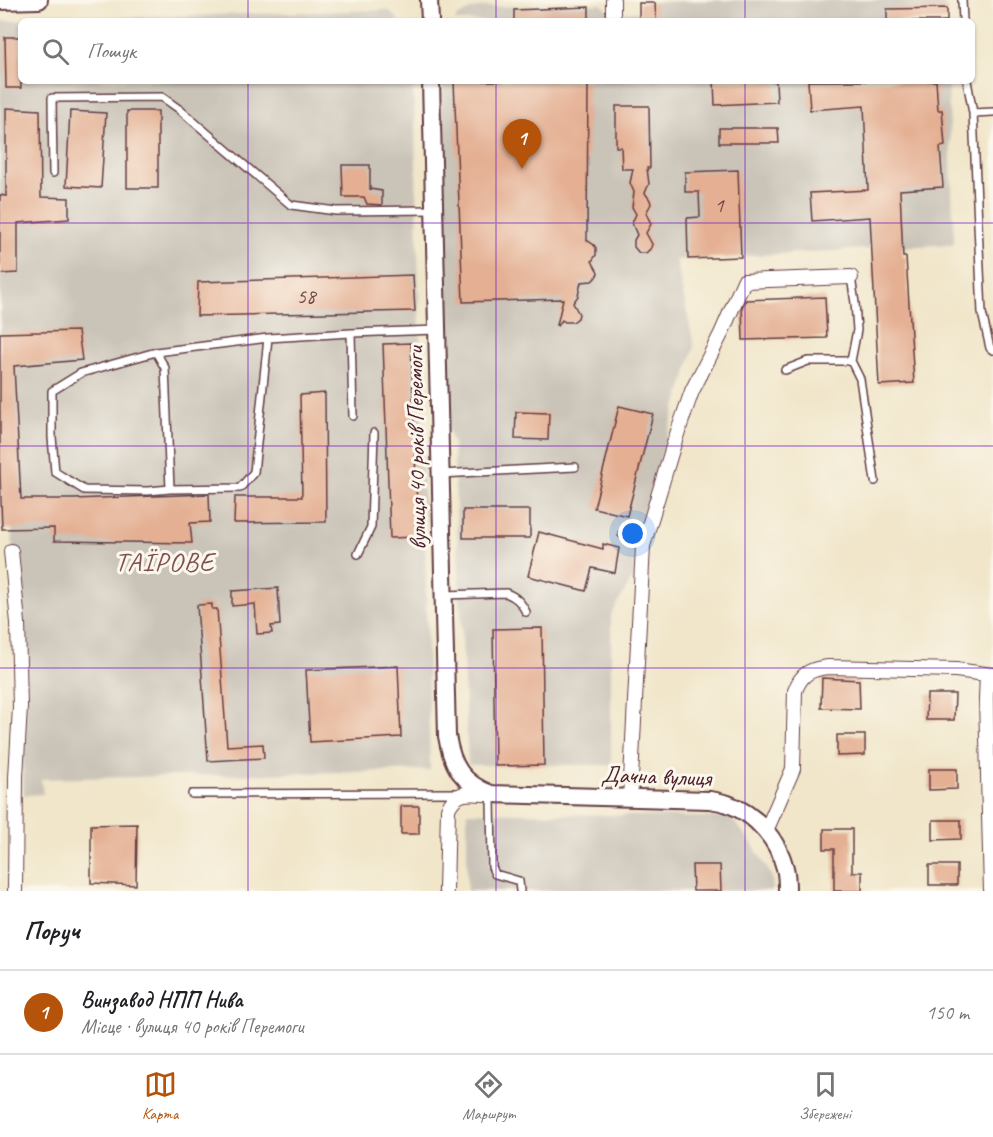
<!DOCTYPE html>
<html lang="uk">
<head>
<meta charset="utf-8">
<style>
	body { margin:0; font-family:Caveat,sans-serif; background:#f2f2f2; color:#202124 }
	.you { position:absolute; left:633px; top:534px; width:21px; height:21px; margin:-15px; border:4px solid #fff; border-radius:50%; background:#1a73e8; box-shadow:0 0 0 9px #1a73e833 }
	.badge { display:grid; place-items:center; width:39px; height:39px; border-radius:50%; background:#b45309; color:#fff; font-size:20px; font-weight:700 }
	.pin { position:absolute; translate:-50% -50px; filter:drop-shadow(0 2px 3px #0008) }
	.pin::after { content:''; position:absolute; top:32px; width:21px; height:18px; background:inherit; clip-path:polygon(0 0,100% 0,50% 100%) }
	.list { margin:0; padding:0; list-style:none }
	h2 { display:flex; justify-content:space-between; align-items:center; height:78px; margin:0; padding:0 24px; font-size:26px }
	h2 small { font-size:20px; font-weight:400; color:#757577 }
	.list li { display:grid; grid-template-columns:39px 1fr auto; gap:18px; align-items:center; box-sizing:border-box; height:84px; padding:0 24px; border-top:2px solid #e0e0e0 }
	.list b { display:block; font-size:22px; white-space:nowrap }
	.list p { margin:0; font-size:20px; white-space:nowrap; color:#757577 }
	.list em { font-size:20px; font-style:normal; color:#757577 }
	.icon { flex:none; width:33px; height:33px; fill:none; stroke:currentColor; stroke-width:2; stroke-linecap:round; stroke-linejoin:round }
	.map { position:relative; flex:none; width:993px; height:891px; overflow:hidden }
	.search { position:absolute; background:#fff; box-shadow:0 2px 4px #0004; left:18px; right:18px; top:18px; height:66px; display:flex; align-items:center; gap:15px; box-sizing:border-box; padding:0 21px; border-radius:9px; color:#757577; font-size:22px }
	.sheet { height:162px; background:#fff }
	nav { display:flex; justify-content:space-around; align-items:center; box-sizing:border-box; height:84px; border-top:2px solid #e0e0e0; background:#fff; font-size:16px; color:#757577 }
	nav a { display:grid; justify-items:center; gap:3px }
	nav .on { color:#b45309 }
	.map>svg:first-child { display:block }
	.industrial { fill:#cac3b8 }
	.building { fill:#e4af92 }
	.lines { fill:none; stroke-linecap:round; stroke-linejoin:round }
	.service-casing { stroke:#633d43; stroke-width:10 }
	.minor-casing { stroke:#633d43; stroke-width:16 }
	.tertiary-casing { stroke:#633d43; stroke-width:20 }
	.service { stroke:#fff; stroke-width:7 }
	.minor { stroke:#fff; stroke-width:14 }
	.tertiary { stroke:#fff; stroke-width:16 }
	.grid { fill:none; stroke:#7b2cbf; stroke-width:1.5; stroke-opacity:0.55 }
	.labels { text-anchor:middle; stroke-width:6; stroke-linejoin:round; paint-order:stroke }
	.number-label { font-size:21px; fill:#704345 }
	.street-label { font-size:24px; fill:#4a1f2b; stroke:#fbf7ec }
	.quarter-label { font-size:27px; letter-spacing:1.5px; fill:#80514f; stroke:#fbf7ec }
</style>
</head>
<body>
<div class="map">
<svg width="993" height="891" viewBox="0 0 993 891">
	<rect width="100%" height="100%" fill="#fbf7ec"/>
	<filter id="ink" filterUnits="userSpaceOnUse"><feTurbulence type="fractalNoise" baseFrequency=".0167" numOctaves="2"/><feDisplacementMap in="SourceGraphic" scale="12" xChannelSelector="R" yChannelSelector="G"/><feConvolveMatrix kernelMatrix="1 2 1 2 8 2 1 2 1" color-interpolation-filters="sRGB"/></filter>
	<filter id="wash" filterUnits="userSpaceOnUse"><feTurbulence type="fractalNoise" baseFrequency=".008" numOctaves="4" result="noise"/><feDisplacementMap in="SourceGraphic" scale="24" xChannelSelector="R" yChannelSelector="G"/><feGaussianBlur stdDeviation="1.35" result="paint"/><feColorMatrix in="noise" values="0 0 0 0 0 0 0 0 0 0 0 0 0 0 0 0 0 1.4 0 .05"/><feComposite in="paint" operator="in"/></filter>
	<g filter="url(#wash)">
		<rect width="100%" height="100%" fill="#f1e6ca"/>
		<path class="industrial" d="M714,0H944V8L947,7V21H455L457,17L472,9L483,7L601,4L618,19H624V13L639,12V3Z
			M388,10L400,21H21V81H412L415,123L430,770L41,779L43,794L24,795L12,529H0V21Z
			M444,81H948L954,244L676,260L694,347L637,538L633,577L611,615V765H468L453,443L448,429V360L441,107Z
			M467,812L731,818L753,845L772,877L773,891H467Z"/>
		<g id="blocks">
			<path class="building" d="M639,3H655L656,21H639Z
				M589,7V21H514V10Z
				M947,8V21H887V9Z
				M5,37H21V88H6Z
				M454,81H588L587,240L594,245L596,248V255L592,261L598,272L597,276L592,281L581,282L578,296L573,303L579,314L578,318L573,322H565L562,320L558,326L557,325L563,299L463,302Z
				M714,81H776L777,102L715,105Z
				M808,81H936L938,110H942L945,146L940,147L943,187L900,190L903,257H906L914,383L879,385L870,217L812,221L810,193L868,190L864,106L810,110Z
				M616,106H649L650,168H647L649,184L645,193L650,200L651,204L646,213L651,224L646,233L652,244L651,248L646,253H639L634,247V240L637,235L632,223L636,214L632,207L634,192L630,183L633,169H622L621,147H616Z
				M6,108L40,110L41,197L69,198V219L18,223V273L0,274V195L6,196Z
				M70,111L106,113L101,188L66,186Z
				M127,111H158V188H127Z
				M719,128H778L779,143H719Z
				M342,165H370V189L382,191V205L367,204L364,197H343Z
				M738,170L741,257L688,259L687,218L700,217L699,192H685V172Z
				M413,275L415,311L197,316L198,282Z
				M825,297L827,338L743,340L742,307L746,300Z
				M78,331L82,360L14,366L21,499H73L209,494L210,522L190,523L192,543L54,541V528L2,529L0,473V333Z
				M411,343L418,537L390,538L383,344Z
				M325,393L326,522L234,523L235,497H302L300,395Z
				M619,406L653,414L627,516L594,508Z
				M516,412L549,413L548,440L515,439Z
				M463,510H530V538H463Z
				M539,532L603,549V544L619,548L615,573L592,568L586,591L528,576Z
				M278,588L280,625L271,626L272,633L257,634L255,604L232,606V591Z
				M212,604V609H217L227,746L263,744L264,758L208,761L197,605Z
				M542,628L544,765L495,766L493,629Z
				M398,666L401,737L310,742L306,670Z
				M822,678L859,680L860,709L821,708Z
				M927,694H955L954,720H926Z
				M837,735H865V755L837,756Z
				M929,769H957V789L929,790Z
				M401,806H419V834H401Z
				M933,820H961V839L933,840Z
				M137,824L136,885L91,883V825Z
				M824,829H852V872H862V891H834V849H824Z
				M692,865H720L721,891H693Z
				M929,865H957V885H929Z"/>
		</g>
	</g>
	<g filter="url(#ink)">
		<use href="#blocks" fill-opacity="0" stroke="#633d43" stroke-width="1.5"/>
		<g class="lines">
			<defs>
				<path id="service" d="M962,0L963,21
					M967,81L973,113L982,313L990,348L993,350
					M973,113L993,112
					M53,173L52,98L162,97L179,109L291,205L336,211L435,210
					M268,338L156,352L81,373L52,391V437L55,472L84,490L148,491L170,489L240,488L254,472L268,338L351,333
					M156,352L165,368L170,489
					M851,361L860,379L875,481
					M785,370L808,361H851L857,330L855,303L851,277
					M353,416L351,333L437,330
					M441,474L575,467
					M622,534L643,546
					M358,554L371,527L374,433
					M444,595L506,593C516,597 521,602 526,612
					M192,794L458,793
					M491,795L492,867L495,874L519,881L520,891"/>
				<path id="minor" d="M613,0V17
					M11,551L18,623L20,707L16,777L15,891
					M987,675L986,698L991,891
					M630,798L643,546L675,440L692,391L721,334L744,281L851,277
					M766,831L793,769L795,691C801,674 810,669 828,667L956,670L993,675
					M446,891L448,809C457,789 470,794 489,794"/>
				<path id="tertiary" d="M429,0L430,21
					M0,1L39,0
					M431,81L447,736C452,766 462,783 491,794L710,800C716,801 722,802 728,804C756,814 778,840 785,868C787,875 787,883 787,891"/>
			</defs>
			<use href="#service" class="service-casing"/>
			<use href="#minor" class="minor-casing"/>
			<use href="#tertiary" class="tertiary-casing"/>
			<use href="#service" class="service"/>
			<use href="#minor" class="minor"/>
			<use href="#tertiary" class="tertiary"/>
		</g>
	</g>
	<path class="grid" d="M248,0V21M496,0V21M745,0V21M248,81V891M496,81V891M745,81V891M0,223H993M0,446H993M0,668H993"/>
	<g class="labels">
		<g class="number-label">
			<text x="719" y="212">1</text>
			<text x="306" y="303">58</text>
		</g>
		<g class="street-label">
			<text transform="translate(416 448) rotate(-91)" y="8">вулиця 40 років Перемоги</text>
			<text transform="translate(656 776) rotate(2)" y="8">Дачна вулиця</text>
		</g>
		<g class="quarter-label">
			<text x="165" y="571">ТАЇРОВЕ</text>
		</g>
	</g>
</svg>
<div class="you"></div>
<div class="pin badge" style="left:522px;top:169px">1</div>
<div class="search"><svg class="icon" aria-label="search" viewBox="0 0 24 24"><circle cx="10" cy="10" r="6"/><path d="M15 15l6 6"/></svg>Пошук</div>
</div>
<section class="sheet">
<h2>Поруч<small></small></h2>
<ul class="list">
<li><span class="badge">1</span><div><b>Винзавод НПП Нива</b><p>Місце · вулиця 40 років Перемоги</p></div><em>150 m</em></li>
</ul>
</section>
<nav>
<a class="on"><svg class="icon" aria-label="map" viewBox="0 0 24 24"><path d="M3 6l6-2 6 2 6-2v14l-6 2-6-2-6 2zM9 4v14M15 6v14"/></svg>Карта</a>
<a><svg class="icon" aria-label="directions" viewBox="0 0 24 24"><path d="M12 3l9 9-9 9-9-9zM9 14v-3h6M13 9l2 2-2 2"/></svg>Маршрут</a>
<a><svg class="icon" aria-label="saved" viewBox="0 0 24 24"><path d="M7 4h10v16l-5-4-5 4z"/></svg>Збережені</a>
</nav>
</body>
</html>
